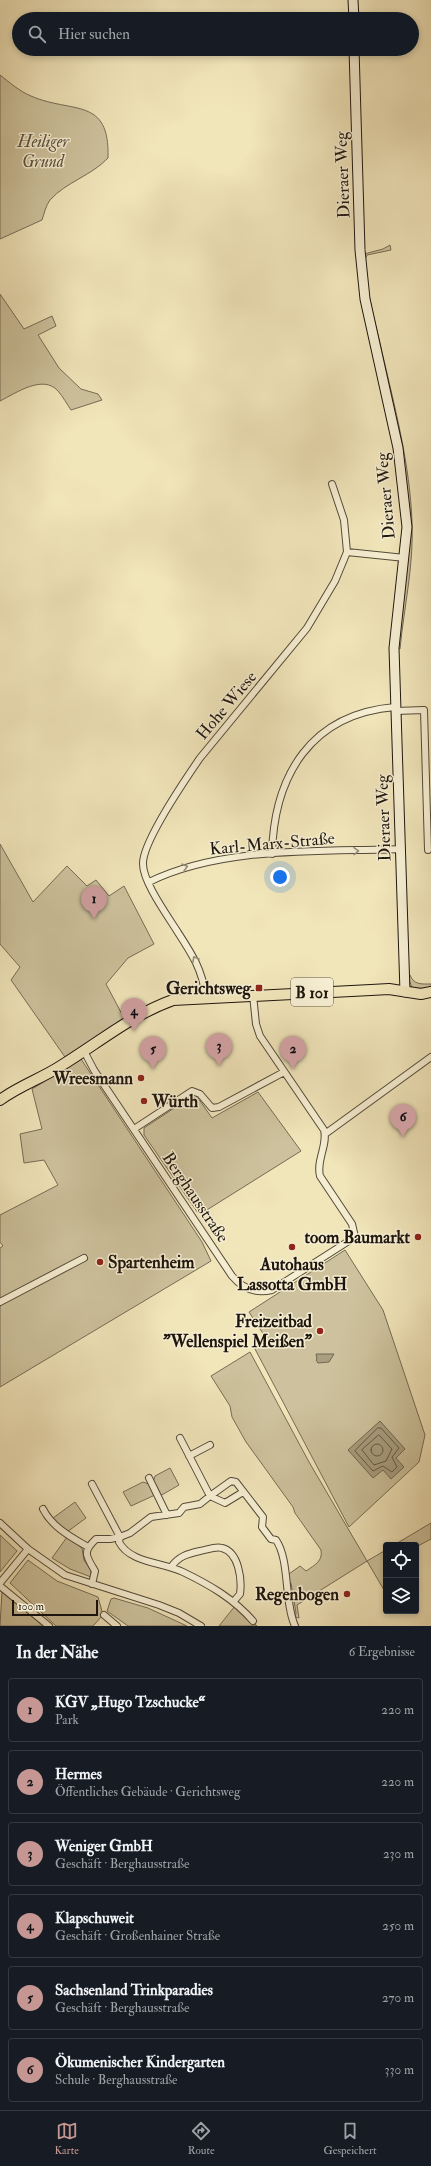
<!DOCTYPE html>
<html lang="de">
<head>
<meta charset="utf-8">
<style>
	body { margin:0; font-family:"IM FELL Double Pica",serif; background:#20242c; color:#f1f3f6 }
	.controls { position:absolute; right:12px; bottom:12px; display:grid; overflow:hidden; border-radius:4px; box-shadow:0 2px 6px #0003 }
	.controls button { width:36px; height:36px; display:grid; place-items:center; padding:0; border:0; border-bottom:1px solid #363941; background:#171b24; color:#f1f3f6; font:20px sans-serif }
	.scale { position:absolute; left:12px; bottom:10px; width:86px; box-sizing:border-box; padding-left:4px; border:2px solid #1e160e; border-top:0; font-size:11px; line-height:14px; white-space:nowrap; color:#1e160e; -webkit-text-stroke:3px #f6eed2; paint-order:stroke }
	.you { position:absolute; left:280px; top:877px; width:14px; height:14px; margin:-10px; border:3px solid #fff; border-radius:50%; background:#1a73e8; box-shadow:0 0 0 6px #1a73e833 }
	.badge { display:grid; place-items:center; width:26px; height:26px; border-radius:50%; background:#c59692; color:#111; font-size:13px; font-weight:700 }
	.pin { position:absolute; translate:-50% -33px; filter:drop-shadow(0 1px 2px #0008) }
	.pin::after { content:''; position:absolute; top:21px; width:14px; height:12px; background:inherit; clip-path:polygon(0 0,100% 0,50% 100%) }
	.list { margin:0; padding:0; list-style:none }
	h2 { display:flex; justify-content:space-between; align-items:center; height:52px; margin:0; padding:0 16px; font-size:17px }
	h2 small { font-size:13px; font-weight:400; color:#9ea1a6 }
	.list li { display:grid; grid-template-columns:26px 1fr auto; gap:12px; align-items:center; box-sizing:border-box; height:64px; margin:0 8px 8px; padding:0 8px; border:1px solid #363941; border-radius:4px }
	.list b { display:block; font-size:15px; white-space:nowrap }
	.list p { margin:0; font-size:13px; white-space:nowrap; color:#9ea1a6 }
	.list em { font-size:13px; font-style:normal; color:#9ea1a6 }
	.icon { flex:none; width:22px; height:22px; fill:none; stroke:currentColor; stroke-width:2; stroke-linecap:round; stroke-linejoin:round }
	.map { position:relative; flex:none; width:431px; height:1626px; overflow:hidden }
	.search { position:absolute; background:#171b24; box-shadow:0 2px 6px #0003; left:12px; right:12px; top:12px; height:44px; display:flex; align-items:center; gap:10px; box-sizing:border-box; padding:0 14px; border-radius:22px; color:#9ea1a6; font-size:15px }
	.sheet { height:484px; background:#171b24 }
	nav { display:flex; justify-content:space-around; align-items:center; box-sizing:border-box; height:56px; border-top:1px solid #363941; background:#171b24; font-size:11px; color:#9ea1a6 }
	nav a { display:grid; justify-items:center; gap:2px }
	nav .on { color:#c59692 }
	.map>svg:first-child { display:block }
	.green { fill:#cdc29d; stroke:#766c56 }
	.water { fill:#a99f80; stroke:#716852 }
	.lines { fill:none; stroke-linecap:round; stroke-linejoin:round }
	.shore { stroke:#645a47; stroke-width:1 }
	.minor-casing { stroke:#534a39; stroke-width:8 }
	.secondary-casing { stroke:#1e160e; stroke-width:11 }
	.primary-casing { stroke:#1e160e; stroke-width:12 }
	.minor { stroke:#f6eed2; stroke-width:6 }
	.secondary { stroke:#f6eed2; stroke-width:9 }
	.primary { stroke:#f1e5ba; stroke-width:10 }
	.oneway { stroke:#958d7a }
	.poi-dot { fill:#8f2418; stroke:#f6eed2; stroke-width:1.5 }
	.labels { text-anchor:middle; stroke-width:3; stroke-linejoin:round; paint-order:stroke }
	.shield { fill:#f6eed2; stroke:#5f5749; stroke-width:1 }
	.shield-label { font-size:16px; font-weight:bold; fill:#1e160e }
	.park-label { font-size:17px; font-style:italic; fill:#5b5240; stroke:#f6eed2 }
	.street-label { font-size:17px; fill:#1e160e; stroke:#f6eed2 }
	.poi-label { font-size:17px; font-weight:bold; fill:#1e160e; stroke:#f6eed2; text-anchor:end }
</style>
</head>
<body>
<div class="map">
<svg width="431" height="1626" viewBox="0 0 431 1626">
	<rect width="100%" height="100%" fill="#f1e5ba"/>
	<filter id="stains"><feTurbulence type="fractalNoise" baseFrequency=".005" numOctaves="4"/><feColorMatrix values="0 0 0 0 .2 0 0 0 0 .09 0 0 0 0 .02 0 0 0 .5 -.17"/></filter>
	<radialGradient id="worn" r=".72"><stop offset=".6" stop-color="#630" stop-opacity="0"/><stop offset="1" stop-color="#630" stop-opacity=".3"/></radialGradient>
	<path class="green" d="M0,75C9,82 19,91 31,96C72,114 110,96 108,158C91,176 66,182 50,200C46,205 44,214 42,220L0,239Z
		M390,245L391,250L367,255C359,266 379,336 382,352C395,408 410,465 412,522C414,565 404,607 400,649L396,646L409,532L369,306L364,254L383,249Z
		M0,294L24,329L52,316L56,326L38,335L59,368L81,389L98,394L102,400L71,410C67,404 63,397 58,391C43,374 16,393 0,401Z
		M0,844L33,902L67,866L87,886L96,880L109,896L124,886L154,944L128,958L106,984L124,1018L65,1057L11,980L20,967L0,944Z
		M410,975C414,985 421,984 431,984V989L412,988L408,976Z
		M81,1059L202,1242L211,1261L0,1387V1248L3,1246L0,1242V1215L58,1185L44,1160L24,1163L20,1134L42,1129L32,1089Z
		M258,1092L301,1151L202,1213H198L144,1135V1128L191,1097L198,1098L212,1118Z
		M345,1250L383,1310L425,1435L419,1462L349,1527L255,1349L264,1335L249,1312Z
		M250,1352L309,1462L367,1561L386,1550V1590H384L367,1561L297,1605L299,1618L295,1617L296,1613L291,1583H288L289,1574L300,1566L306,1571C315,1565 323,1561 321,1550L295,1513L293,1507L246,1442L232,1417L230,1406L211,1376Z
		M170,1468L179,1485L160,1496L153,1482L155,1476Z
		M143,1482L149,1484L155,1495L131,1506L123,1492Z
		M75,1502L86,1518L67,1532L53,1518Z
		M431,1523V1539L416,1547V1545H394Z
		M0,1535L17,1551L0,1572Z
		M67,1537L82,1548L84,1560L91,1570V1577L70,1569L52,1558Z
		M28,1560L57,1581L98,1597L103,1615L93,1626H56L10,1583Z
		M2,1591L43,1626H0Z
		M114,1598L148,1608L187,1626H128L107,1611L111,1599Z
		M235,1606L257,1626H219Z"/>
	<path class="water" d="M316,1354H334L329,1362L318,1363L316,1360L317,1359Z
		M380,1421L405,1449L396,1458L404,1467L391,1479L383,1470L373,1478L348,1450Z"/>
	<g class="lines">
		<path class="shore" d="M378,1428H381L399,1448L392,1457L397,1467L392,1472L383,1466L373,1471L355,1451Z
			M379,1435L392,1449L386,1461L374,1465L362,1450Z
			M371 1450a6 6 0 1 1 12 0a6 6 0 1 1-12 0Z"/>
		<defs>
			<path id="minor" d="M347,552L405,558
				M396,711L424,710L428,850
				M272,854C274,775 311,714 395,707
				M149,882C222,846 320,852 401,849
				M206,997C202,969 192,954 177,931C167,915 143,882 143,864C142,842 187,777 200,758L307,628L335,581L347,552L344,520L332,484
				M84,1051L94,1070L232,1276C243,1289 256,1294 272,1290L355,1237L352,1224L320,1176C316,1160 328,1145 324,1130L260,1036L256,1024L253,995
				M134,1129L192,1091L200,1094L212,1108L219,1107L284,1072
				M325,1134L431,1057
				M0,1302L84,1258
				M180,1438L210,1496L231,1481L236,1482L263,1517L262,1527L271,1539L276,1540C290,1560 284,1602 295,1626
				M189,1456L210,1445
				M149,1478L167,1515
				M92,1484L120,1537L119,1542C130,1563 162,1562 183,1572C210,1585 234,1599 253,1621
				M43,1509C52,1527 71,1537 88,1547
				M0,1523L28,1549L65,1575L159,1605L179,1613L201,1626
				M171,1567C179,1556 187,1554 200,1551C207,1550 215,1546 222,1548C239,1552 242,1580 240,1594L234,1601
				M0,1583L28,1549
				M92,1584L95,1571C86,1556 82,1552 96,1539H110L120,1537L130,1533L151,1517L179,1513L184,1507L200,1504L210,1496L225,1503L243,1492
				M0,1586L49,1626
				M104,1615L117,1626"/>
			<path id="secondary" d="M353,0L354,19
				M354,49L360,250L365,299L398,448L407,527L394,648L405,992"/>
			<path id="primary" d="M0,1100C19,1086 40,1079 59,1067C97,1044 131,1015 173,1000L371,990L389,989L421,994L431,992"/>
		</defs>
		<use href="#minor" class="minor-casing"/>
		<use href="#secondary" class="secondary-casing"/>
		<use href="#primary" class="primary-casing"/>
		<use href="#minor" class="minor"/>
		<use href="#secondary" class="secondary"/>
		<use href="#primary" class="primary"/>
	</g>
	<defs><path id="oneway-chevron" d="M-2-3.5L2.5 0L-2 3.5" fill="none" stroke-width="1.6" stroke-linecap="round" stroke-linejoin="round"/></defs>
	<g class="oneway">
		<use href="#oneway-chevron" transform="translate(356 851) rotate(-2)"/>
		<use href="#oneway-chevron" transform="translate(185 867) rotate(-16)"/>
		<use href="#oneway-chevron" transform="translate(195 959) rotate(-119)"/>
	</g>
	<g class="poi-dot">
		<rect x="255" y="984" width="8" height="8" rx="2"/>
		<circle cx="141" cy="1078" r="4"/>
		<circle cx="144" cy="1101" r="4"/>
		<circle cx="418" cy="1237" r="4"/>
		<circle cx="292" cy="1247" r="4"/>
		<circle cx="100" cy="1262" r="4"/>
		<circle cx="320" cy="1331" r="4"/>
		<circle cx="347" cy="1594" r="4"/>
	</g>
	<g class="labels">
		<rect class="shield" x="291" y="978" width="42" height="28" rx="3"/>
		<g class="shield-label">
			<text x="312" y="998">B 101</text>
		</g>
		<g class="park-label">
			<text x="43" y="147">Heiliger<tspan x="43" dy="20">Grund</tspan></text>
		</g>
		<g class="street-label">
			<text transform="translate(342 175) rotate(-92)" y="6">Dieraer Weg</text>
			<text transform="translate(385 496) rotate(-95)" y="6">Dieraer Weg</text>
			<text transform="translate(226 705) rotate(-50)" y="6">Hohe Wiese</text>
			<text transform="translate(383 818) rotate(-92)" y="6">Dieraer Weg</text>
			<text transform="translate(272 843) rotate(-5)" y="6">Karl-Marx-Straße</text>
			<text transform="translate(196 1197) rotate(56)" y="6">Berghausstraße</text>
		</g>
		<g class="poi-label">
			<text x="251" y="994">Gerichtsweg</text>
			<text x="133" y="1084">Wreesmann</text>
			<text x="152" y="1107" text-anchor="start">Würth</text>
			<text x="410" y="1243">toom Baumarkt</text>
			<text x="108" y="1268" text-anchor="start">Spartenheim</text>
			<text x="292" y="1270" text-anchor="middle">Autohaus<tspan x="292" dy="20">Lassotta GmbH</tspan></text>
			<text x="312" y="1327">Freizeitbad<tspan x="312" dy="20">"Wellenspiel Meißen"</tspan></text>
			<text x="339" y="1600">Regenbogen</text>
		</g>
	</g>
	<rect width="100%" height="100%" filter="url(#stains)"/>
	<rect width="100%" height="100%" fill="url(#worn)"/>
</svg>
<div class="controls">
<button><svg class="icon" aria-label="locate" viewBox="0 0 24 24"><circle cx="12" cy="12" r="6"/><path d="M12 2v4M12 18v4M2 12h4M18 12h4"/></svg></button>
<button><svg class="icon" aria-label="layers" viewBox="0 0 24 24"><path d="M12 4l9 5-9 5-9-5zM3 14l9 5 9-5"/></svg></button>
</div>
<div class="scale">100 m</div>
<div class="you"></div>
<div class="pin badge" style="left:94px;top:919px">1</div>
<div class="pin badge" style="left:293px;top:1069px">2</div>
<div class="pin badge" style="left:219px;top:1066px">3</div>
<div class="pin badge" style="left:134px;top:1031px">4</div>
<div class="pin badge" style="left:153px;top:1069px">5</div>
<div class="pin badge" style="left:403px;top:1137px">6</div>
<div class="search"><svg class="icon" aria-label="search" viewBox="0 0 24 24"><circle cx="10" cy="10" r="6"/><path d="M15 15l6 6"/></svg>Hier suchen</div>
</div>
<section class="sheet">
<h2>In der Nähe<small>6 Ergebnisse</small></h2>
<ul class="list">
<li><span class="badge">1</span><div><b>KGV „Hugo Tzschucke“</b><p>Park</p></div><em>220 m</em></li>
<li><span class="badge">2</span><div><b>Hermes</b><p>Öffentliches Gebäude · Gerichtsweg</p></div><em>220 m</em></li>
<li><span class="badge">3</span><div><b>Weniger GmbH</b><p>Geschäft · Berghausstraße</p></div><em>230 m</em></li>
<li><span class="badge">4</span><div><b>Klapschuweit</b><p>Geschäft · Großenhainer Straße</p></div><em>250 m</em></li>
<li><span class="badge">5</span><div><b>Sachsenland Trinkparadies</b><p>Geschäft · Berghausstraße</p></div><em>270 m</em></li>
<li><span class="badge">6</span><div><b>Ökumenischer Kindergarten</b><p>Schule · Berghausstraße</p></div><em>330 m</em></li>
</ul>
</section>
<nav>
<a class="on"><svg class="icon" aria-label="map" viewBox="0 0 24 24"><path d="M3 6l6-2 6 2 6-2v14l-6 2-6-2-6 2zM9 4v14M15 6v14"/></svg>Karte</a>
<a><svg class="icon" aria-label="directions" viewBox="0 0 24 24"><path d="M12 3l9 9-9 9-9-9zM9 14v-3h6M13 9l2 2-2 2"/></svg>Route</a>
<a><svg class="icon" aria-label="saved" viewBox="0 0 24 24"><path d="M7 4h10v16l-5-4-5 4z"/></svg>Gespeichert</a>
</nav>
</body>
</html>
